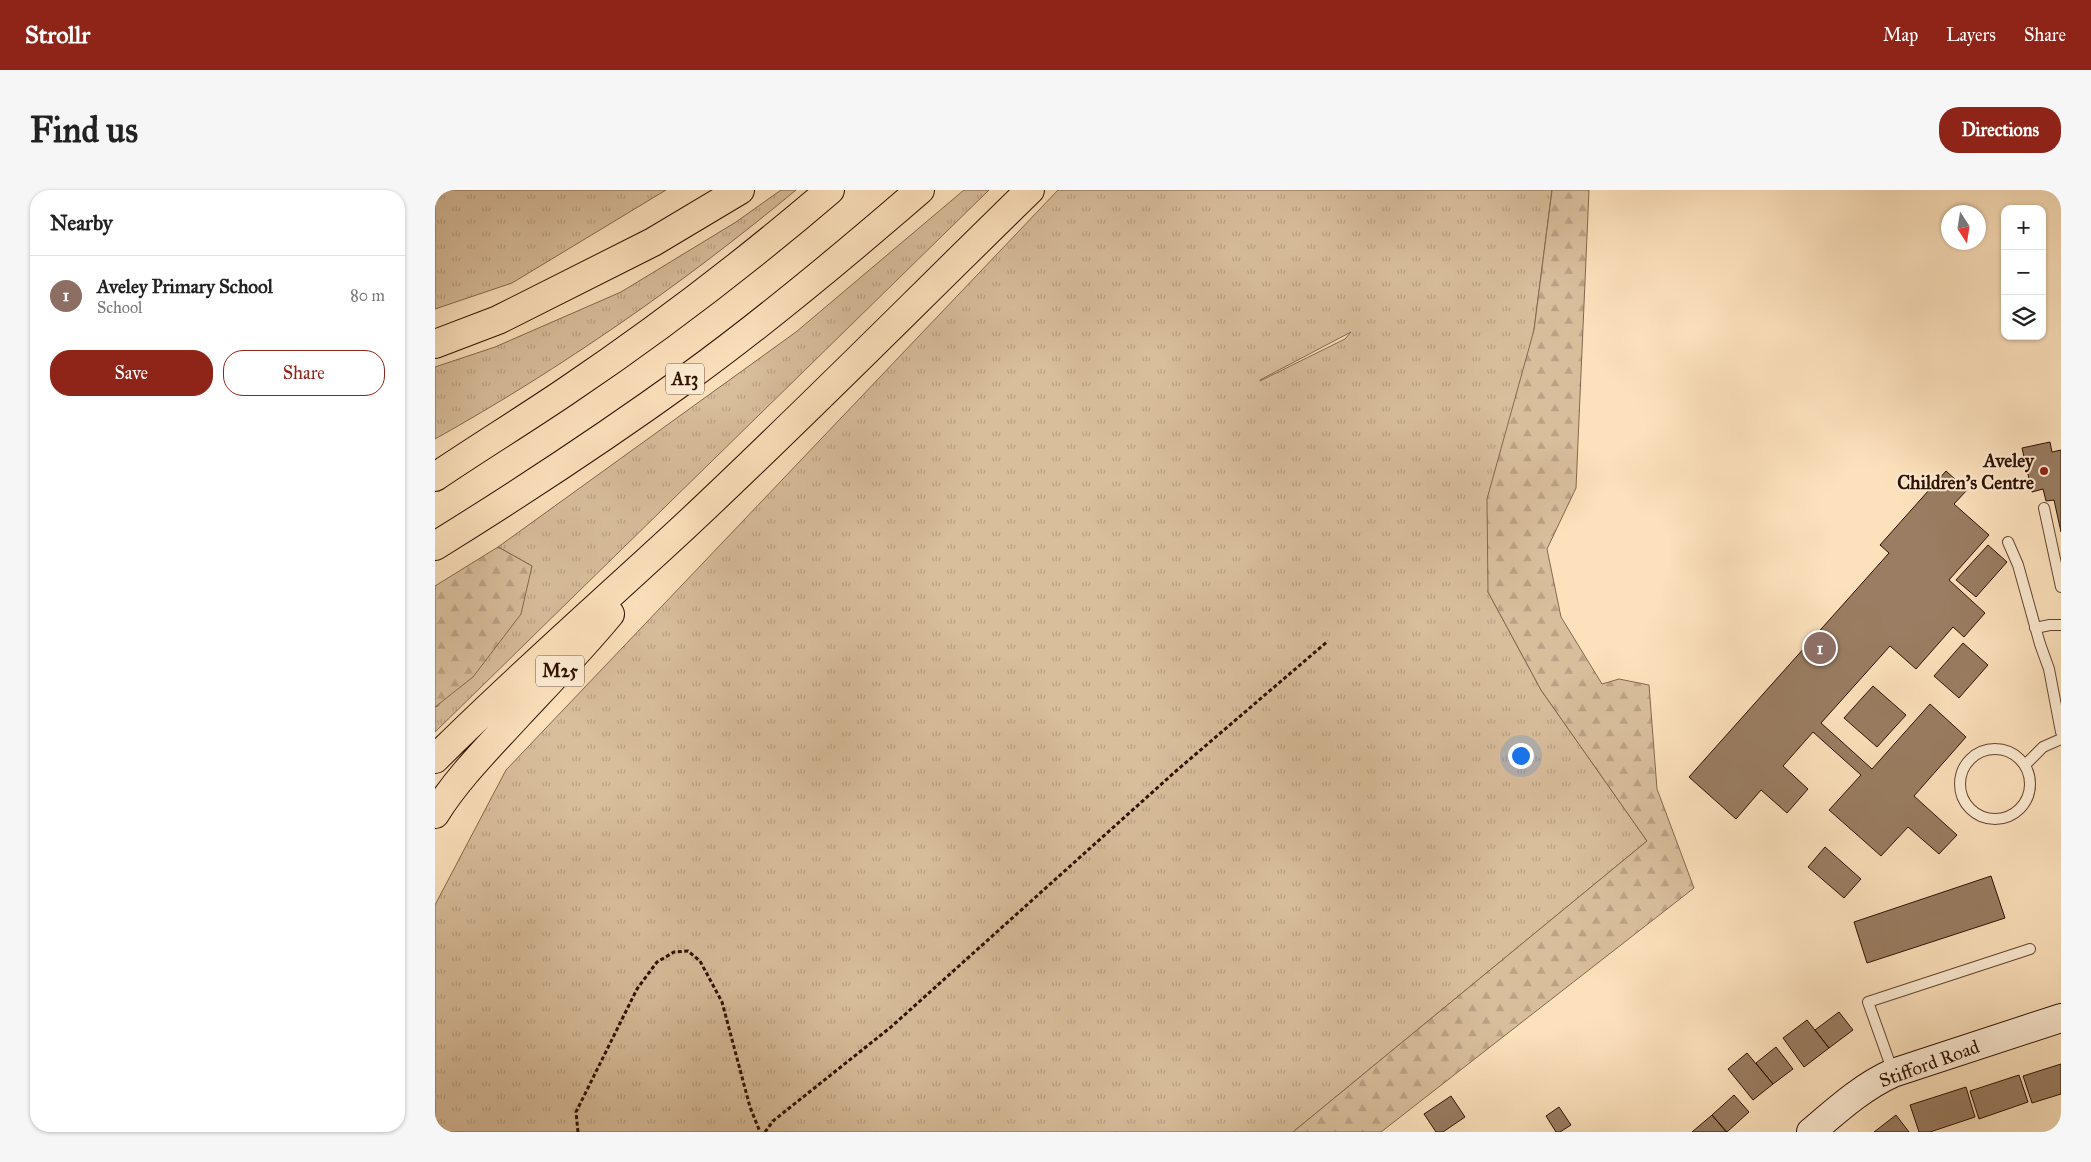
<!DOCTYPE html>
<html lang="en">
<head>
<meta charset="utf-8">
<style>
	body { margin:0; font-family:"IM FELL Great Primer",serif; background:#f6f6f6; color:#222 }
	.controls { position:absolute; right:15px; top:15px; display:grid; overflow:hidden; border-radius:10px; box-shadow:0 1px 4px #0004 }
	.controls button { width:45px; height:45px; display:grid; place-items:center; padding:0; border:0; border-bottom:1px solid #e0e0e0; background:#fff; color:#222; font:25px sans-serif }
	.compass { position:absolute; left:1506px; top:15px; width:45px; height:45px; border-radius:50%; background:#fff; box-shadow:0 1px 4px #0004; rotate:168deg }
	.you { position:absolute; left:1085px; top:565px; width:18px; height:18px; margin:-12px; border:4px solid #fff; border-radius:50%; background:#1a73e8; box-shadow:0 0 0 8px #1a73e833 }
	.badge { display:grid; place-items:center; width:32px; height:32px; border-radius:50%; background:#8f2418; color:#fff; font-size:16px; font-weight:700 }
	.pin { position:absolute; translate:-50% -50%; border:2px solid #fff; box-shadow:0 1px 5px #0006 }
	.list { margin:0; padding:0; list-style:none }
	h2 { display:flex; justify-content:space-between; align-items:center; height:65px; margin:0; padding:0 20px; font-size:21px }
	h2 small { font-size:16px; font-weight:400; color:#767676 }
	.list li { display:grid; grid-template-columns:32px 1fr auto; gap:15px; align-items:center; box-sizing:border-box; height:80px; padding:0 20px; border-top:1px solid #e0e0e0 }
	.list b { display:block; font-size:19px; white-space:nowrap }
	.list p { margin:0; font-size:16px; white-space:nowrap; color:#767676 }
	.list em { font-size:16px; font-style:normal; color:#767676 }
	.actions { display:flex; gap:10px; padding:15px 20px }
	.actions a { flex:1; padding:11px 0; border:1px solid #8f2418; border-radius:20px; text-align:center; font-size:18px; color:#8f2418 }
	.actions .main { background:#8f2418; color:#fff }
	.icon { flex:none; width:28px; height:28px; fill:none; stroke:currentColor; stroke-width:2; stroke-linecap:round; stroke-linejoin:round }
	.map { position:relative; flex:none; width:1626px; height:942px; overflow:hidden; border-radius:20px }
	header { display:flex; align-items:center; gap:30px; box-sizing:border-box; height:70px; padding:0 25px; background:#8f2418; color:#fff }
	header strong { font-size:24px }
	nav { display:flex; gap:28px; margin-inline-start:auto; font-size:18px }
	.intro { display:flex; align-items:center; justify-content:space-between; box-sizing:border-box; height:120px; padding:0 30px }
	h1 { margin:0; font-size:35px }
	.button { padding:12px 22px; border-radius:20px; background:#8f2418; color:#fff; font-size:18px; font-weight:700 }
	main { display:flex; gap:30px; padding:0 30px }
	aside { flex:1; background:#fff; border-radius:20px; box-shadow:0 1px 4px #0004 }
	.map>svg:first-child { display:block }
	.grass { fill:url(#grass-tufts); stroke:#84684e; fill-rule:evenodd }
	.forest { fill:url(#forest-firs); stroke:#84684e }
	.building { fill:#9a7d62; stroke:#301100 }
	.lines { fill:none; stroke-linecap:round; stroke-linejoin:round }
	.lane-casing { stroke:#63452f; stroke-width:12 }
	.secondary-casing { stroke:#301100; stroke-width:30 }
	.highway-casing { stroke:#301100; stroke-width:30 }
	.path { stroke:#301100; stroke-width:3; stroke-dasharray:4 2.5; stroke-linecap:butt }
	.lane { stroke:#fdecd3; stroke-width:10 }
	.secondary { stroke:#fdecd3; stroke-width:28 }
	.highway { stroke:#fce1bc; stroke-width:28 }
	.poi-dot { fill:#8f2418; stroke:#fdecd3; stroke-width:2 }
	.labels { text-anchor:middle; stroke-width:4; stroke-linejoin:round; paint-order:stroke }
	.shield { fill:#fdecd3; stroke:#6e533f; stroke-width:1 }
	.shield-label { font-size:18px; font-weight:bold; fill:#301100 }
	.poi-label { font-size:19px; font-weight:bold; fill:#301100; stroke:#fdecd3; text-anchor:end }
	.street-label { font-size:19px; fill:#301100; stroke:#fdecd3 }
</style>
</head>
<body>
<header>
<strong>Strollr</strong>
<nav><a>Map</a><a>Layers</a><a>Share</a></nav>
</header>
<div class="intro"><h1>Find us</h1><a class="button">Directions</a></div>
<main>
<aside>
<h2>Nearby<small></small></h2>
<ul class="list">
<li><span class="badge" style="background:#8d6e63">1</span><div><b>Aveley Primary School</b><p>School</p></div><em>80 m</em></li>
</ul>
<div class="actions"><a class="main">Save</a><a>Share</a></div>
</aside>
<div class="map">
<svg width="1626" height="942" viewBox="0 0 1626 942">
	<defs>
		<pattern id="grass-tufts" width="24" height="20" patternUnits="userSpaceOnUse" patternTransform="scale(1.25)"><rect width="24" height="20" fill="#d9be9c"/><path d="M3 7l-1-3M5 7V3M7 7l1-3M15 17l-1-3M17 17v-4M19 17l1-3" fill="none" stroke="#bba285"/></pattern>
		<pattern id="forest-firs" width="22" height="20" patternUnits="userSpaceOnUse" patternTransform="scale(1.25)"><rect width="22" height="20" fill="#d9be9c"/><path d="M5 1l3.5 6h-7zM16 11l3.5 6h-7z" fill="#bba285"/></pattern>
	</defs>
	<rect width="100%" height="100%" fill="#fce1bc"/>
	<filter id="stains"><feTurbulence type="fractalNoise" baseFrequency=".004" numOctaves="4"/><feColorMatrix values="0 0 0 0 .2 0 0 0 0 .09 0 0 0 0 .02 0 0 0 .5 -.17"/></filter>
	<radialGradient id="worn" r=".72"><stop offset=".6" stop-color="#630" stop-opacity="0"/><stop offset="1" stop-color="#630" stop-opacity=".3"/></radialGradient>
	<path class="grass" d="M0,0H231L77,93L0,119Z
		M346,0H361C249,93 127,178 0,249V177L60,157L186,102L301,32Z
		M529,0H554L0,542V517L3,516L97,376L63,357L361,142Z
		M623,0H1117L1099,140L1053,402L1106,500L1212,651L858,942H0V715L71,580ZM916,142L910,149L825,191V190Z"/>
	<path class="forest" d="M1117,0H1154L1141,298L1112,359L1126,427L1167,494L1184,489L1214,495L1222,599L1259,698L946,942H858L1212,651L1106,500L1053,402L1052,309L1099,140Z
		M63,357L97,376L86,424L38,487L0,517V396Z"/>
	<path class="building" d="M1615,252L1617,262L1626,260V342L1619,310L1611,311L1608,299L1597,302L1587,258Z
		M1511,281L1532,300L1519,314L1554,345L1514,390L1550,423L1529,447L1518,437L1481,479L1455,456L1386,533L1437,579L1495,514L1531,547L1479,606L1522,645L1504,664L1473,637L1446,666L1394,620L1426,585L1378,542L1348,576L1373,599L1352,623L1326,600L1301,629L1254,587L1454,363L1445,355Z
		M1553,355L1572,372L1541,407L1521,390Z
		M1528,453L1553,475L1524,508L1499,486Z
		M1438,496L1471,525L1442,557L1409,528Z
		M1390,657L1426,689L1409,708L1373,677Z
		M1556,686L1570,728L1432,773L1419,732Z
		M1404,822L1418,840L1394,858L1380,840Z
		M1372,830L1394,858L1369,877L1348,848Z
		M1341,857L1358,879L1338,894L1321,873Z
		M1312,863L1338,894L1318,910L1293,879Z
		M1626,874V904L1597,913L1588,886Z
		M1584,885L1593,912L1544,929L1535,901Z
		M1531,897L1540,927L1495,942H1484L1475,915Z
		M1299,905L1314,922L1292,942L1277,925Z
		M1016,906L1030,927L1008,942H1001L989,924Z
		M1124,917L1136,935L1125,942H1121L1111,926Z
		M1277,925L1291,942H1257Z
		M1461,925L1474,942H1439Z"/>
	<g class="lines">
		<defs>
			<path id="lane" d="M1609,318L1626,397
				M1573,352L1583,375L1605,454L1614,479L1626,542
				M1600,438L1615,435H1626
				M1525 594a35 35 0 1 1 70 0a35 35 0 1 1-70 0Z
				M1590,575L1608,557L1626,549
				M1458,882L1433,812L1595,759"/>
			<path id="secondary" d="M1376,942C1402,920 1427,897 1458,883L1626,828"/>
			<path id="highway" d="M0,154L63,130L218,52L305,0
				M0,287C43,258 87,231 130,202C222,140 311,72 395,0
				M0,356C87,302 172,246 255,186C335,128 411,64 485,0
				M0,569C80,489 165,415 248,338C366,228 479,113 595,0
				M0,624C23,587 55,556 84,524C115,491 146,459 175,424"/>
		</defs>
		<use href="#lane" class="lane-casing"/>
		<use href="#secondary" class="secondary-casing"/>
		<use href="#highway" class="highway-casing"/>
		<path class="path" d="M143,942L141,922L202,799L222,772L239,762L253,761L265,771L287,812L315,917L325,942
			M330,942L338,931L456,837L741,581L893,451"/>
		<use href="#lane" class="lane"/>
		<use href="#secondary" class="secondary"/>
		<use href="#highway" class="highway"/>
	</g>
	<circle class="poi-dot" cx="1609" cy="281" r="5"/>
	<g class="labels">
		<g class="shield">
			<rect x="231" y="173.5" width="38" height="31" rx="4"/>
			<rect x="101" y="465.5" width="48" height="31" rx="4"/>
		</g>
		<g class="shield-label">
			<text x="250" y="195">A13</text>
			<text x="125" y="487">M25</text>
		</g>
		<g class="poi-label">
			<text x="1599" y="277">Aveley<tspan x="1599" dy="22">Children's Centre</tspan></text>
		</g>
		<g class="street-label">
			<text transform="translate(1494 873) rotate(-20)" y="7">Stifford Road</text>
		</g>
	</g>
	<rect width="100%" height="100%" filter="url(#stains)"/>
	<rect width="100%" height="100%" fill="url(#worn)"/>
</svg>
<div class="controls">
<button>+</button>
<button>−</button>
<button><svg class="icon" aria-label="layers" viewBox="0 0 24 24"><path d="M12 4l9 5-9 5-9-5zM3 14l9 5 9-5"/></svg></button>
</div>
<svg class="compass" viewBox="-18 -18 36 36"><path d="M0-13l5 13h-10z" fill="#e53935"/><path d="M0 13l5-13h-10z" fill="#767676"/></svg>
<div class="you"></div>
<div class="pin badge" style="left:1385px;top:458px;background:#8d6e63">1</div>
</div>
</main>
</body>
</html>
